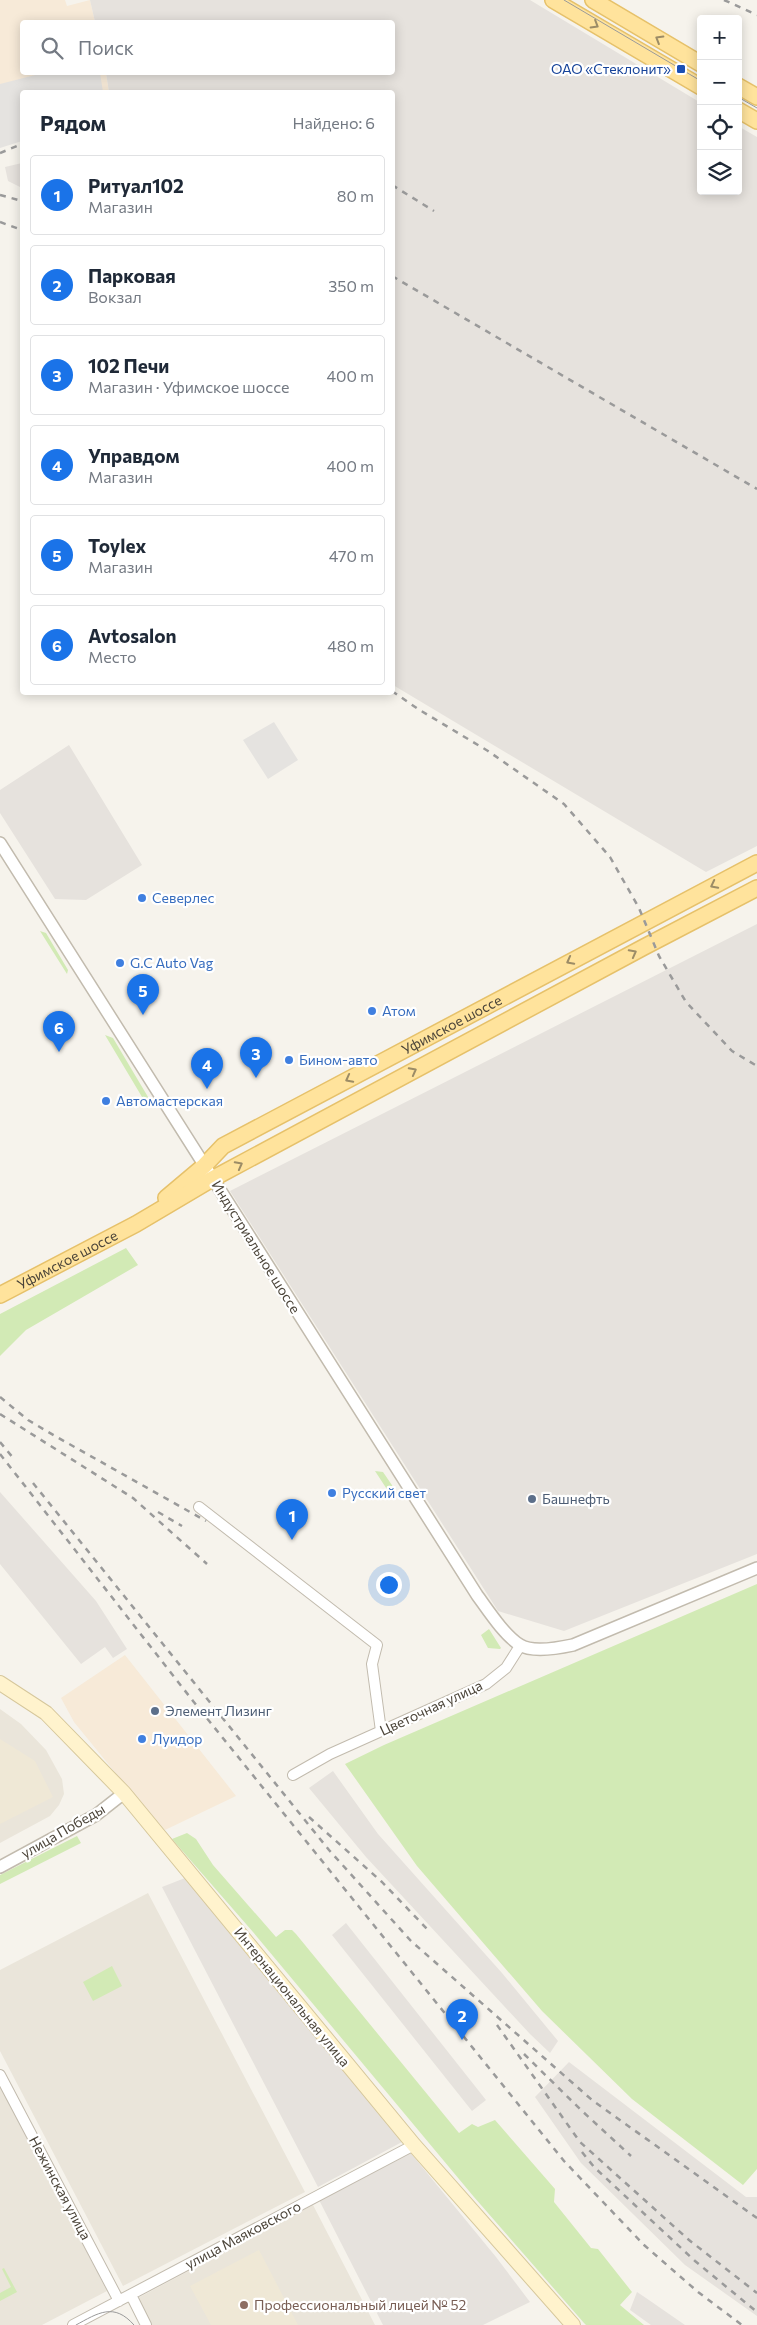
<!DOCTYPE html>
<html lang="ru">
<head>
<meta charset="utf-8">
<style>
	body { margin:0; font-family:Commissioner,sans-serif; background:#f2f2f3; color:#1f2937 }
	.controls { position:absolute; right:15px; top:15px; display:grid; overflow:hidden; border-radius:5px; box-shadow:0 2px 12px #0003 }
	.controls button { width:45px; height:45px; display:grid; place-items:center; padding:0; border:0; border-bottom:1px solid #e0e1e3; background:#fff; color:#1f2937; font:25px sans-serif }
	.you { position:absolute; left:388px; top:1584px; width:18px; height:18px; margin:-12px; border:4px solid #fff; border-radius:50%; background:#1a73e8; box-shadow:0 0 0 8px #1a73e833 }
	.badge { display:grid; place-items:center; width:32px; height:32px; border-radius:50%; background:#1a73e8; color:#fff; font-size:16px; font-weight:700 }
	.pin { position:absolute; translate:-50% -41px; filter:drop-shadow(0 1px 2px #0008) }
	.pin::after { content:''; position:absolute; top:26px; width:18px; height:15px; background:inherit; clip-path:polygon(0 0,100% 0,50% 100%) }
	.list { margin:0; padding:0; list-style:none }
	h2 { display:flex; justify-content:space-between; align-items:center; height:65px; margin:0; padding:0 20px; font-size:21px }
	h2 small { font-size:16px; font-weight:400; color:#747a83 }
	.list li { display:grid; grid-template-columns:32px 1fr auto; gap:15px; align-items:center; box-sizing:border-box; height:80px; margin:0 10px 10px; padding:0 10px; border:1px solid #e0e1e3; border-radius:5px }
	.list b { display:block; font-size:19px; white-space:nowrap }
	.list p { margin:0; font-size:16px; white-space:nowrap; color:#747a83 }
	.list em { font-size:16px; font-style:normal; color:#747a83 }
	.icon { flex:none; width:28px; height:28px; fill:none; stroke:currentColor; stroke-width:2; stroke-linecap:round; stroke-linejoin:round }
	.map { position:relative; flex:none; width:757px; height:2325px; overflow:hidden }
	.search { position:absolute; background:#fff; box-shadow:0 2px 12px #0003; left:20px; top:20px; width:375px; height:55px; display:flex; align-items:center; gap:12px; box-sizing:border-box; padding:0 18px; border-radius:5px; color:#747a83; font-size:19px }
	.panel { position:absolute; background:#fff; box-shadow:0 2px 12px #0003; left:20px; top:90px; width:375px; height:605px; border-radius:5px }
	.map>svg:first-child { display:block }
	.residential { fill:#eae5da }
	.commercial { fill:#f7ead8 }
	.industrial { fill:#e6e2dd }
	.education { fill:#efe8d6 }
	.green { fill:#d2eab5 }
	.parking { fill:#e5e3e0 }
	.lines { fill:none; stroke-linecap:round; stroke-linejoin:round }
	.minor-casing { stroke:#c2bbae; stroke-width:12 }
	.tertiary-casing { stroke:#c2bbae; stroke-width:14 }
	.secondary-casing { stroke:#d6c79b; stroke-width:16 }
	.primary-casing { stroke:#e6c16a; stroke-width:18 }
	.minor { stroke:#fff; stroke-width:10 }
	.tertiary { stroke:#fff; stroke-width:11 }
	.secondary { stroke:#fff3cd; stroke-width:14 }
	.primary { stroke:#ffe39c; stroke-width:15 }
	.tram { stroke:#9a9a9a; stroke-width:1 }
	.rail { stroke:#9a9a9a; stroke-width:2.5; stroke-dasharray:6 6; stroke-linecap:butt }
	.oneway { stroke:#9c8c66 }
	.transit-dot { fill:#1a4fb4; stroke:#fff; stroke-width:2 }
	.shop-dot { fill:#3f7fe0; stroke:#fff; stroke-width:2 }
	.service-dot { fill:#5c6f8a; stroke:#fff; stroke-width:2 }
	.education-dot { fill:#8d6e63; stroke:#fff; stroke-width:2 }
	.labels { text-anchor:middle; stroke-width:4.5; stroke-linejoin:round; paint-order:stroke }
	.transit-label { font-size:14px; fill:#164399; stroke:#fff; text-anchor:end }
	.shop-label { font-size:14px; fill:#366cbe; stroke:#fff; text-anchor:start }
	.street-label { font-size:14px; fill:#4b4439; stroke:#fff }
	.service-label { font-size:14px; fill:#4e5e75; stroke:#fff; text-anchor:start }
	.education-label { font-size:14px; fill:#785e54; stroke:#fff; text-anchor:start }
</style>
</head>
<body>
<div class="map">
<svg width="757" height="2325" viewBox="0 0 757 2325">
	<rect width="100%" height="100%" fill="#f6f3ec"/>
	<path class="residential" d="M0,1709L21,1724L46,1750L62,1779L64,1794L59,1805L50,1816L0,1843Z
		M148,1893L305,2192L123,2286L0,2051V1970Z
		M0,2086L107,2291L42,2325H0Z
		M313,2205L375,2325H149L136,2299Z"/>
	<path class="commercial" d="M0,0H65L67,6L90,0L95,22H22V72L106,73L109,92H22L0,144Z
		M125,1655L236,1796L165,1830L114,1771L74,1722L61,1698Z"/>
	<path class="industrial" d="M90,0H530L701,103V191H738V126L757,137V846L706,872L393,685L392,92H109L106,73L392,72V22H95Z
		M22,163V188L8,181L5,167Z
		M69,745L142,865L86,900L55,899L0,813V790Z
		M757,924V1554L564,1631L498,1611L230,1191Z
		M0,1492L96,1601L127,1649L113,1658L105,1647L81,1664L0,1564Z
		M333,1771L378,1834L502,1973L558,2041L550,2053L530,2034L366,1857L309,1788Z
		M185,1878L402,2142L318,2187L162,1887Z
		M346,1923L486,2100L472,2111L332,1935Z
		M569,2062L746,2197H757V2316L685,2265L581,2163L535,2097Z
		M409,2151L496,2257L530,2302L483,2325H383L318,2198Z
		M637,2292L646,2298L685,2325H651L630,2310Z"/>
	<path class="education" d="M0,1739L35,1761L53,1797L0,1824Z
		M259,2250L298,2325H211L190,2286Z"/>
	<path class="green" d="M40,931L46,933L68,970L67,974Z
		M105,1035L113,1038L151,1102L148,1107Z
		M126,1248L138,1265L26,1330L0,1356V1314Z
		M375,1471L383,1472L398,1494L392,1497Z
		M757,1584V2169L743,2185L632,2099L542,2011L417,1866L345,1764L384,1745Z
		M489,1629L501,1648L500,1649L488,1648L481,1635Z
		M187,1833L196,1839L213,1865L276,1937L285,1930H292L296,1934L459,2133L472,2124L478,2127L495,2120L555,2189L554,2202L591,2248L598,2249L632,2292L620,2305L644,2325H586L584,2323L474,2197L253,1932L172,1839Z
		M77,1836L81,1843L0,1884V1875Z
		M112,1966L122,1986L93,2001L83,1982Z
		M4,2268L17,2292L0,2301V2293L11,2287L2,2269Z"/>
	<path class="parking" d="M47,72L100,73L103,92H22V141L0,148V84Z
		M274,722L298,760L268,779L243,740Z"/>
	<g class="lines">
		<defs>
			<path id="minor" d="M199,1507L377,1645L372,1664L381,1731
				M293,1775L330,1754L486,1684L506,1668L520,1646
				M0,2075L119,2301
				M131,2295L146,2325
				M73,2325L414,2145"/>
			<path id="tertiary" d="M0,843L477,1595C488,1610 504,1635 520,1645C533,1653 559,1648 573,1645L757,1568
				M0,1867L96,1815L124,1793"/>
			<path id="secondary" d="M0,1683L46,1713L124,1793L414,2145L573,2325"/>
			<g id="primary">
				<path d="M553,0L701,87"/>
				<path d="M593,0L701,64"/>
				<path d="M738,86L757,97"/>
				<path d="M738,110L757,121"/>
				<path id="s1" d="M166,1198L204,1166L223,1146L757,863"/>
				<path id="s2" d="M0,1295L136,1224L212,1179L644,947L757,888"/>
			</g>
		</defs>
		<use href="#minor" class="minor-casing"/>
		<use href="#tertiary" class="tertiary-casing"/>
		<use href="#secondary" class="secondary-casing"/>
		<use href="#primary" class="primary-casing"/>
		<use href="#minor" class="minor"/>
		<use href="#tertiary" class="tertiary"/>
		<use href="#secondary" class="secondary"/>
		<use href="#primary" class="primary"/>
		<path class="tram" d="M564,0L701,81
			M738,97L757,108
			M76,2325C98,2313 114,2302 134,2325"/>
		<path class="rail" d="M724,0L757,15
			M0,153L22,144
			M392,185L434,211
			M0,195L22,201
			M0,222L22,230
			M392,276L757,489
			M392,691L418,709L488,751L564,804L610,857L639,908L659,956L686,1002L732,1051L757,1066
			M0,1397L28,1420L55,1436L206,1521
			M0,1414L133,1498L207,1564
			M0,1442L14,1459
			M0,1454L193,1701L564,2161L644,2245L698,2292L742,2325
			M33,1483L329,1850L411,1941L592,2100L757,2218
			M158,1512L182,1526
			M309,1817L382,1882L428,1930
			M497,2025L580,2142L689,2240L757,2293
			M524,2054L581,2110L631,2156
			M582,2152L594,2167L695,2261L757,2312"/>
	</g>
	<defs><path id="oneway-chevron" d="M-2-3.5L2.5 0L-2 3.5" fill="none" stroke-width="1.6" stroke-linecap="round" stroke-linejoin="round" transform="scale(1.25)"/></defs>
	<g class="oneway">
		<use href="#oneway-chevron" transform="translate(595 25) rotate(31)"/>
		<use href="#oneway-chevron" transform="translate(659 39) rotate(-149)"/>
		<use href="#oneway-chevron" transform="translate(714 885) rotate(153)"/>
		<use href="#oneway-chevron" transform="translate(633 953) rotate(-28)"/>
		<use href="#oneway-chevron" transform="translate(570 961) rotate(152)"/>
		<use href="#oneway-chevron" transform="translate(413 1071) rotate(-28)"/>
		<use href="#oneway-chevron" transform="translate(349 1079) rotate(152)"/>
		<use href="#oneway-chevron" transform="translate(239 1165) rotate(-28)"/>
	</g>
	<rect class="transit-dot" x="676" y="64" width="10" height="10" rx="2.5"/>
	<g class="shop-dot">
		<circle cx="142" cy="898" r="5"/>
		<circle cx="120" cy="963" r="5"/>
		<circle cx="372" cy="1011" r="5"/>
		<circle cx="289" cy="1060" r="5"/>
		<circle cx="106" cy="1101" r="5"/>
		<circle cx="332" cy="1493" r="5"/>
		<circle cx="142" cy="1739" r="5"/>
	</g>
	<g class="service-dot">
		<circle cx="532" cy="1499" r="5"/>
		<circle cx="155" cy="1711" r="5"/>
	</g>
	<circle class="education-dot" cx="244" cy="2305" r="5"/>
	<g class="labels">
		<g class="transit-label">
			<text x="671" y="74">ОАО «Стеклонит»</text>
		</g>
		<g class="shop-label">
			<text x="152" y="903">Северлес</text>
			<text x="130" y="968">G.C Auto Vag</text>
			<text x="382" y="1016">Атом</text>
			<text x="299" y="1065">Бином-авто</text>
			<text x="116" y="1106">Автомастерская</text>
			<text x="342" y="1498">Русский свет</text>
			<text x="152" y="1744">Луидор</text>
		</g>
		<g class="street-label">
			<text dy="5" stroke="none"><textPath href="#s1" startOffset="336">Уфимское шоссе</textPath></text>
			<text transform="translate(256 1247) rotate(58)" y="5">Индустриальное шоссе</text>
			<text dy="5" stroke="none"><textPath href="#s2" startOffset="76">Уфимское шоссе</textPath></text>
			<text transform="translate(431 1708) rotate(-25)" y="5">Цветочная улица</text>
			<text transform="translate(63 1831) rotate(-30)" y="5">улица Победы</text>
			<text transform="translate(292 1997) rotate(51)" y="5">Интернациональная улица</text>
			<text transform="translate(60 2188) rotate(62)" y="5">Нежинская улица</text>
			<text transform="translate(243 2235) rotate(-28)" y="5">улица Маяковского</text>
		</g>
		<g class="service-label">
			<text x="542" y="1504">Башнефть</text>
			<text x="165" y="1716">Элемент Лизинг</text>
		</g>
		<g class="education-label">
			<text x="254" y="2310">Профессиональный лицей № 52</text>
		</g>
	</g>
</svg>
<div class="controls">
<button>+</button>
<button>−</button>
<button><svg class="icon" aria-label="locate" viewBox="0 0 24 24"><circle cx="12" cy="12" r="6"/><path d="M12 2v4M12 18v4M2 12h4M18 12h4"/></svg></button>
<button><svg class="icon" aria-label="layers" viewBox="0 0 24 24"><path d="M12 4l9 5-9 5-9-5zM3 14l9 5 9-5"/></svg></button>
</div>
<div class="you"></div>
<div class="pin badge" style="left:292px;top:1540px">1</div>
<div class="pin badge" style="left:462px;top:2040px">2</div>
<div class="pin badge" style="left:256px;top:1078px">3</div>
<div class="pin badge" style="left:207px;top:1089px">4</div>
<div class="pin badge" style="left:143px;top:1015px">5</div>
<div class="pin badge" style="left:59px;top:1052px">6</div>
<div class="search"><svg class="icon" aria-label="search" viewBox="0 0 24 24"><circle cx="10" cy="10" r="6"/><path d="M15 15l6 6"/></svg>Поиск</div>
<section class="panel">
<h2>Рядом<small>Найдено: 6</small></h2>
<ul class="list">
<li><span class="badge">1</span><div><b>Ритуал102</b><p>Магазин</p></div><em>80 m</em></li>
<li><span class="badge">2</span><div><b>Парковая</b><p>Вокзал</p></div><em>350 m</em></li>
<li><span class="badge">3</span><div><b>102 Печи</b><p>Магазин · Уфимское шоссе</p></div><em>400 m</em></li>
<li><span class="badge">4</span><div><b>Управдом</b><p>Магазин</p></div><em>400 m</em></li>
<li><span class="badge">5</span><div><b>Toylex</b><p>Магазин</p></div><em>470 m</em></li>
<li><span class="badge">6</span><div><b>Avtosalon</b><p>Место</p></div><em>480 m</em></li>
</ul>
</section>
</div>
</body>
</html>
